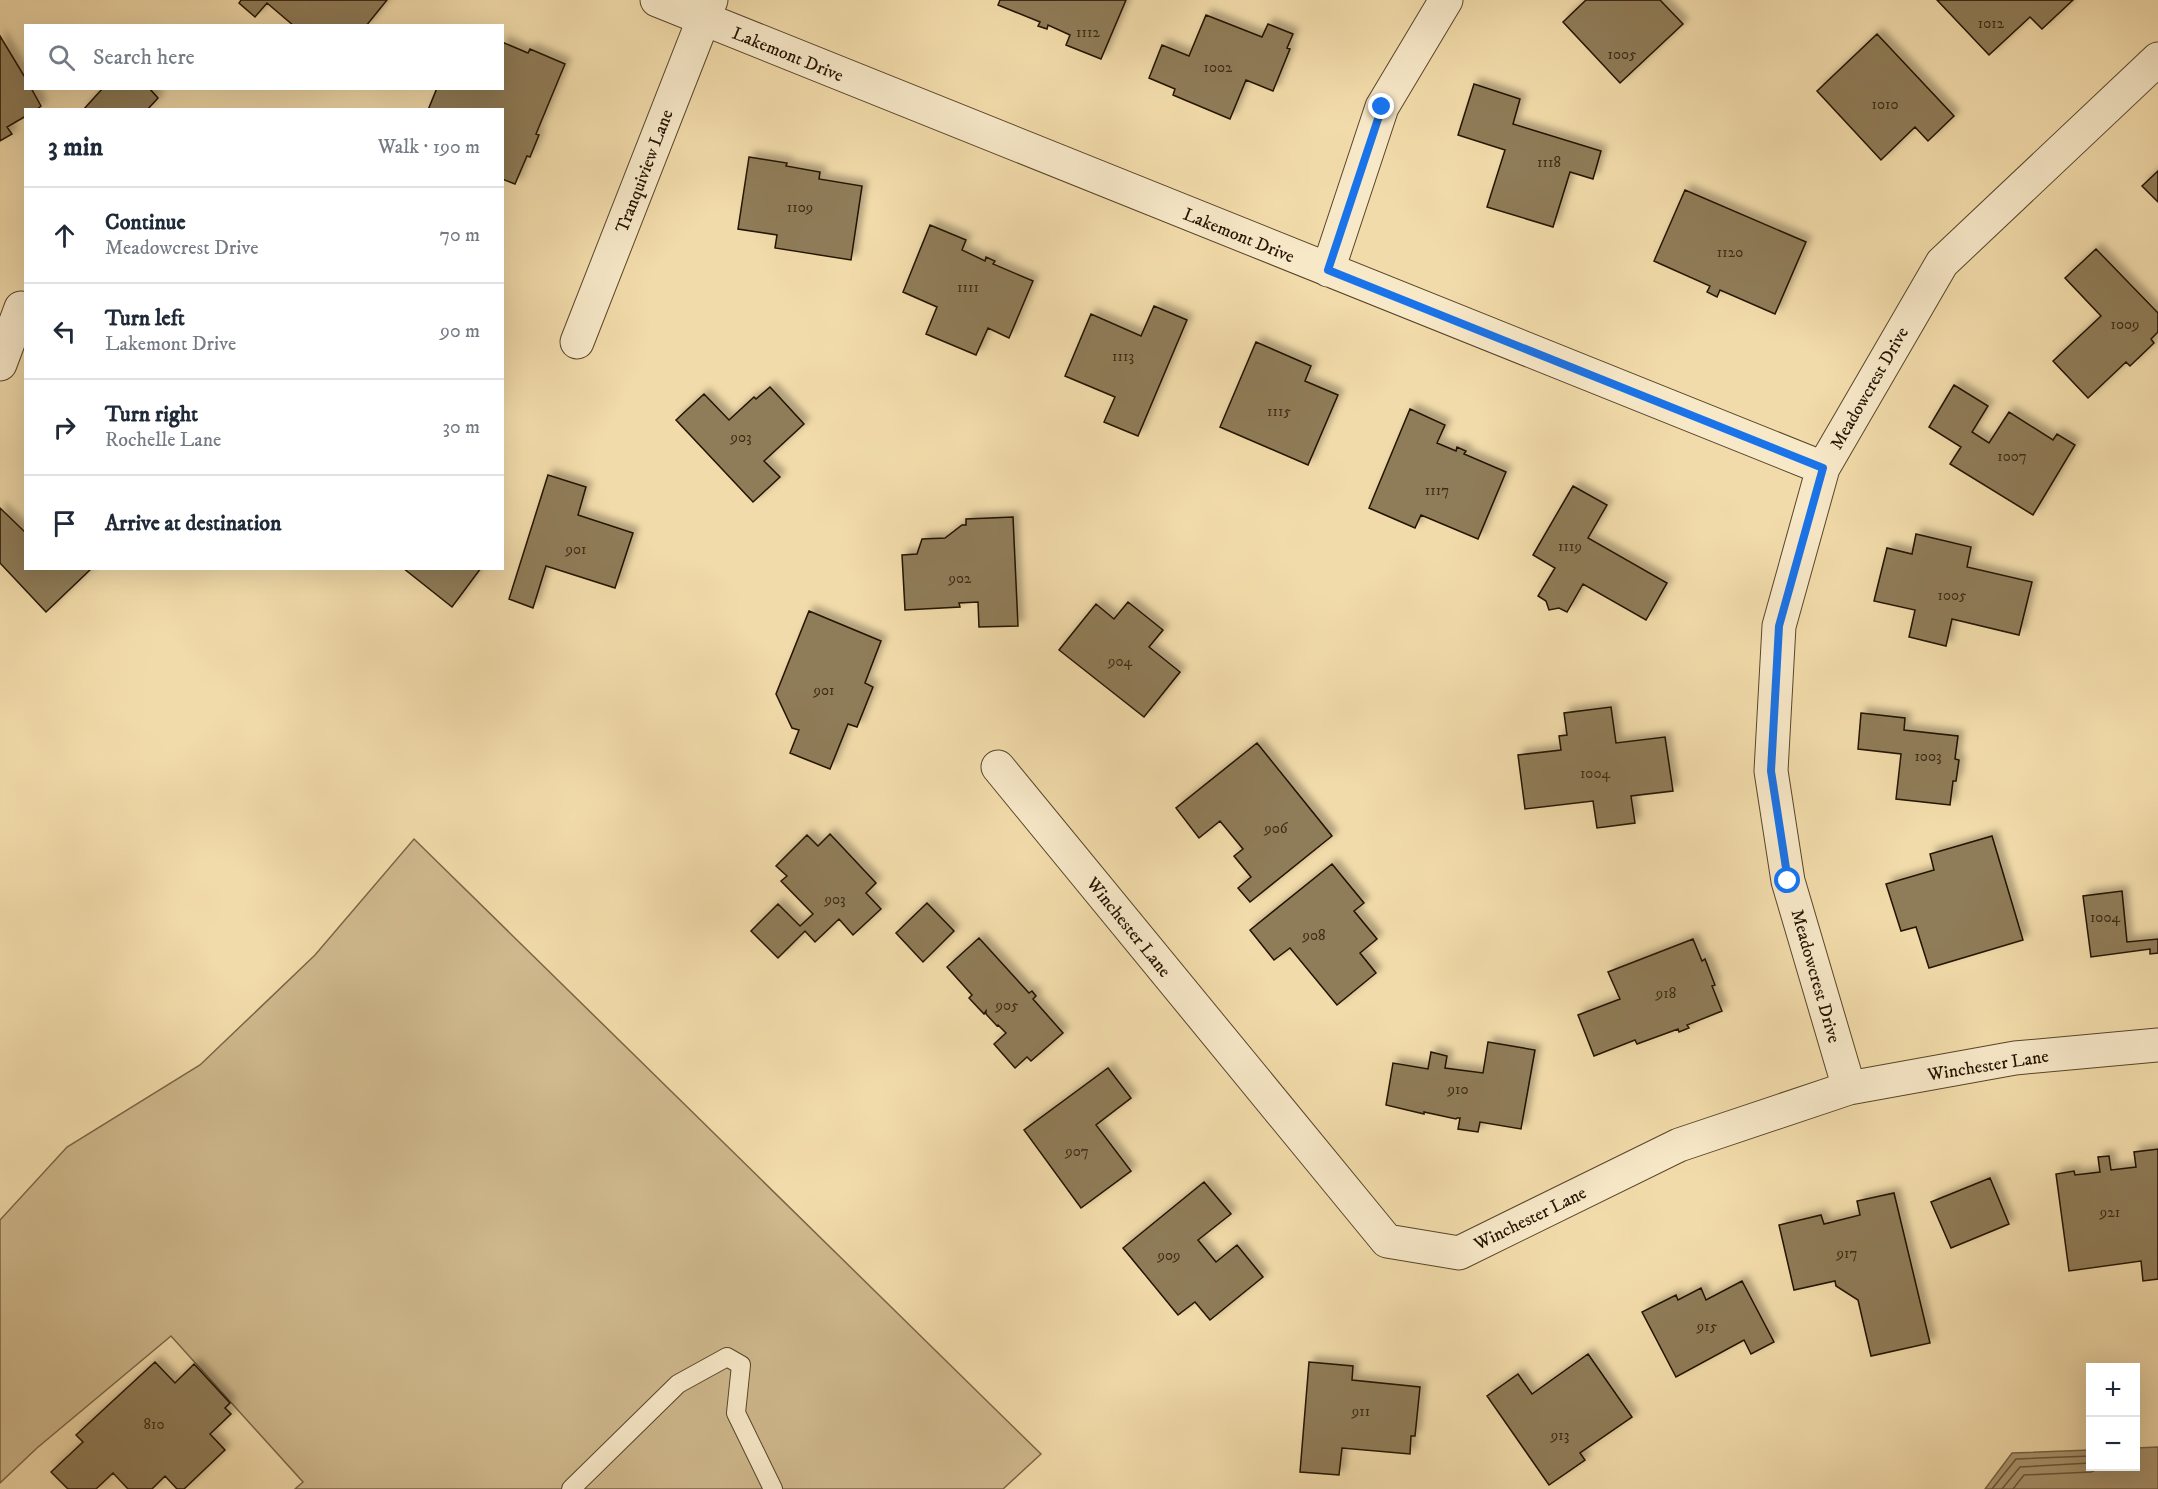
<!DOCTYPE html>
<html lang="en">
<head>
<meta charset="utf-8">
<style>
	body { margin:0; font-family:"IM FELL DW Pica",serif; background:#f6f6f7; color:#1f2937 }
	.controls { position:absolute; right:18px; bottom:18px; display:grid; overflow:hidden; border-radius:0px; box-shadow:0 6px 24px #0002 }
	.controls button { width:54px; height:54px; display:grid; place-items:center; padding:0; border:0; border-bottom:2px solid #e0e1e3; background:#fff; color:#1f2937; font:30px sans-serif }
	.stop { position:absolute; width:18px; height:18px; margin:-14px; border:4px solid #1a73e8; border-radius:50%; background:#fff }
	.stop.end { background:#1a73e8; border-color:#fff; box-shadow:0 2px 6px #0008 }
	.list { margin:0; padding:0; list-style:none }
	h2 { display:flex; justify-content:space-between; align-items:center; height:78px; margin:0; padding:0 24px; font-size:26px }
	h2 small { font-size:20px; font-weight:400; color:#747a83 }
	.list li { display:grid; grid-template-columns:39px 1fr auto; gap:18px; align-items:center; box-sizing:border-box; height:96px; padding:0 24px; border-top:2px solid #e0e1e3 }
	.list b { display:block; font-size:22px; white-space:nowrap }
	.list p { margin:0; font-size:20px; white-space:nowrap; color:#747a83 }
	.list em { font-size:20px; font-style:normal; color:#747a83 }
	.icon { flex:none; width:33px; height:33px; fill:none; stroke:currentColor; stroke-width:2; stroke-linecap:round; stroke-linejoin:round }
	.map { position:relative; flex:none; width:2158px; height:1489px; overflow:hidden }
	.search { position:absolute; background:#fff; box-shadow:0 6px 24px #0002; left:24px; top:24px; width:480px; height:66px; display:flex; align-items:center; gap:15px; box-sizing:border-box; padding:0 21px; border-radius:0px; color:#747a83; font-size:22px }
	.panel { position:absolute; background:#fff; box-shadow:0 6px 24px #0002; left:24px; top:108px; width:480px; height:462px; border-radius:0px }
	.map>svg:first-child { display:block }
	.green { fill:#cfb98d; stroke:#7a6646; stroke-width:1.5 }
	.water { fill:#ac9770; stroke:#766243; stroke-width:1.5 }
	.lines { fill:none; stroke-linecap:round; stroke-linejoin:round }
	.shore { stroke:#685538; stroke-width:1.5 }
	.building { fill:#8f7b58; stroke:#241300; stroke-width:1.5; filter:url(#shadow) }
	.lane-casing { stroke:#58452a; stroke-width:20 }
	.street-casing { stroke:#58452a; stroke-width:35 }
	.lane { stroke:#f7e8c8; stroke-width:18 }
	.street { stroke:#f7e8c8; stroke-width:33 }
	.route { stroke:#1a73e8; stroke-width:8 }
	.labels { text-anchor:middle; stroke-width:4.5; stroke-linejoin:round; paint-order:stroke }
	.number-label { font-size:15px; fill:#3f2d16 }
	.street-label { font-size:18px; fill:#241300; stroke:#f7e8c8 }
</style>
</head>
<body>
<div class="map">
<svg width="2158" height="1489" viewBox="0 0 2158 1489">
	<defs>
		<filter id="shadow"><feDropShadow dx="5.5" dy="-5.5" stdDeviation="3" flood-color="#0004"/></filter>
	</defs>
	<rect width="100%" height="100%" fill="#f2dbaa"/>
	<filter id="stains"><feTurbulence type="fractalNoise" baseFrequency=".00333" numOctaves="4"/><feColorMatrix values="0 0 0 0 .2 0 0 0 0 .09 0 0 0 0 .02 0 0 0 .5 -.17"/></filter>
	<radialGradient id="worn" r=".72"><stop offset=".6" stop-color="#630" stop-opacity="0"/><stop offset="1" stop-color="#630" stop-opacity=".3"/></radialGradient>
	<path class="green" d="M414,839L1041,1454L1003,1489H295L303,1482L171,1336L37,1448L0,1483V1220L67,1147L200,1065L315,955Z"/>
	<path class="water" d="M2158,1447V1489H1985L2012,1453L2090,1450V1466H2136V1448Z"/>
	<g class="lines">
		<path class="shore" d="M1992,1489L2016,1459L2090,1456
			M2002,1489L2020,1467L2090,1463
			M2013,1489L2024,1475L2091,1472L2105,1466"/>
	</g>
	<path class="building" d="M241,0H387L366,26H294L267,3L255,17L239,3Z
		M1000,0H1126L1101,59L1066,45L1070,35L1048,25L1047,29L1038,26L1040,22L998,5Z
		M1586,0H1660L1683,24L1620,83L1563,22Z
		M1937,0H2073L2042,29L2030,17L1989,55Z
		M1206,15L1262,37L1268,24L1293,34L1287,48L1290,49L1273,91L1246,80L1230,119L1173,95L1175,89L1149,78L1162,45L1189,56Z
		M1877,34L1954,116L1928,141L1915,127L1881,160L1817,91Z
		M0,36L26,79V88H31L41,106L36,110H26V116L7,127L12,134L0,141Z
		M502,42L528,53L530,49L565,64L536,134L539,135L530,157L527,156L515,184L502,179V110H428L437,88H502Z
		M1474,84L1520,99L1513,124L1601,151L1593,179L1570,172L1553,227L1487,207L1505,150L1458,135Z
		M103,88H149L158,98L147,110H83Z
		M749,157L787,163L786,166L820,172L819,179L862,186L851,260L775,248L777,235L738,229Z
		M2158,171V202L2142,186Z
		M1685,190L1806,242L1775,314L1720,290L1717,297L1707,292L1710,286L1654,261Z
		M930,225L966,240L962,250L985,261L986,257L995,261L993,264L1033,281L1009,338L988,328L976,355L926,334L937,307L903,292Z
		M2096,249L2158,313V332L2151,339L2154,343L2130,366L2126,362L2088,398L2053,361L2101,316L2065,278Z
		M1154,306L1187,320L1138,436L1104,422L1115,397L1065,376L1091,314L1141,336Z
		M1256,342L1311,366L1305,381L1338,395L1308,465L1220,427Z
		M1954,385L1988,406L1972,432L1989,443L2009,412L2053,440L2057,434L2075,445L2033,515L1950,464L1961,447L1929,427Z
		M770,387L804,424L764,461L780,477L753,502L676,420L704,394L729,420L754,397L756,399Z
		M1410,409L1445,425L1437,443L1456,451L1457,447L1466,451L1464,454L1506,472L1478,539L1421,515L1415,528L1369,508Z
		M548,475L586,487L578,515L633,533L615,588L546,566L533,608L509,599Z
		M1573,486L1607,505L1588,538L1667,583L1646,620L1583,584L1567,612L1559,608L1549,610L1546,601L1538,596L1555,568L1533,555Z
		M0,508L26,533V568H92L46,612L0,563Z
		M1013,517L1018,626L979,627L978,602L959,603L960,607L905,610L902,555L917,554L922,539L945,538L962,525H966V519Z
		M1916,534L1971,547L1967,567L2032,582L2019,635L1952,619L1946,646L1909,637L1915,610L1874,601L1887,548L1912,554Z
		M403,568H481L452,607Z
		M1128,602L1163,630L1149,647L1180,672L1144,717L1059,650L1096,604L1114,619Z
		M809,611L881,641L865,683L873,687L857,727L848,724L830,769L790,753L799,730L792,728L776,694Z
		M1611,707L1616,743L1665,737L1673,791L1631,796L1635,823L1597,828L1593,801L1525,809L1518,755L1561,750L1559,736L1567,735L1564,713Z
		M1861,713L1905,718L1904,730L1958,736L1955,759L1959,760L1956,781H1953L1950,805L1896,799L1901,754L1858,749Z
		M1257,743L1332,836L1250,902L1238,888L1251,877L1234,856L1243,849L1220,821L1199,838L1176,808Z
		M830,834L876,883L866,893L881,909L853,935L839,919L815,942L805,931L778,958L751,931L778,904L800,926L813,914L781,881L787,876L776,866L807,835L818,846Z
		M1992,836L2023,940L1929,968L1916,927L1901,931L1886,884L1934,870L1930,854Z
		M1332,864L1364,903L1354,911L1377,939L1360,953L1376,973L1337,1005L1290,948L1274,960L1250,930Z
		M2122,891L2127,942L2158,939V953L2150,954V949L2091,957L2083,896Z
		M927,903L954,931L923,962L896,933Z
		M979,938L1029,993L1032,991L1036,996L1033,999L1063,1033L1031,1061L1027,1057L1015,1068L994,1044L1006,1033L998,1025L997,1026L986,1014V1011L984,1014L969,998L972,995L947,967Z
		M1693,939L1702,961L1705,959L1715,985L1712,986L1722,1011L1687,1025L1689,1028L1679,1032L1678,1029L1637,1044L1635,1040L1594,1056L1578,1015L1620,999L1608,972Z
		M1488,1042L1535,1050L1521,1129L1480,1122L1478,1132L1458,1129L1460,1118H1457L1456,1119L1424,1112V1114L1386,1105L1393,1063L1428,1069L1431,1052L1447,1056L1445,1068L1483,1073Z
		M1108,1068L1131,1098L1096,1125L1131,1171L1081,1208L1024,1130Z
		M2158,1149V1279L2143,1281L2141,1261L2069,1271L2056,1174L2074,1171L2075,1175L2100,1172L2098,1157L2109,1156L2111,1170L2136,1167L2134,1152Z
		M1990,1178L2009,1224L1951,1248L1931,1202Z
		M1204,1182L1231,1214L1198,1240L1216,1262L1237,1245L1263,1277L1210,1320L1195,1302L1178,1315L1123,1248Z
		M1894,1193L1930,1343L1871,1356L1858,1300L1836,1286L1835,1281L1794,1290L1779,1225L1821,1215L1824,1224L1860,1215L1857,1201Z
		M1742,1281L1774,1342L1751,1354L1744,1340L1676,1377L1642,1312L1676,1295L1678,1300L1701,1288L1706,1300Z
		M1588,1354L1632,1417L1580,1453L1585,1460L1549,1485L1487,1396L1518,1374L1532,1394Z
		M155,1362L175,1383L194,1364L230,1403L225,1408L231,1414L210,1434L225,1450L184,1489H177L165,1476L152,1489H128L113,1473L96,1489H68L51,1472L83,1442L76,1435Z
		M1309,1362L1353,1366L1352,1380L1420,1387L1415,1436H1411L1410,1454L1342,1448L1339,1475L1300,1472Z"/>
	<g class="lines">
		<defs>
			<path id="lane" d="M571,1489L678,1384L727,1357L741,1365L736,1413L773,1489"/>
			<path id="street" d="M657,0L1823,468
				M1328,270L1382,107L1446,0
				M577,342L711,0
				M0,364L21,308
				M998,767L1387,1241L1459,1253L1679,1145L1849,1088L2015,1058L2158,1045
				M1849,1088L1788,881L1771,771L1779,626L1823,468L1942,263L2158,59"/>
		</defs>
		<use href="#lane" class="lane-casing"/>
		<use href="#street" class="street-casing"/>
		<use href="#lane" class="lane"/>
		<use href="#street" class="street"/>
	</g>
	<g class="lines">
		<path class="route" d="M1382,107L1328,270L1823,468L1779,626L1771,771L1788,881"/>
	</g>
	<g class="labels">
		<g class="number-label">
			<text x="1991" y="28">1012</text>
			<text x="1088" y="37">1112</text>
			<text x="1622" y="59">1005</text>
			<text x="1218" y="72">1002</text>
			<text x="1885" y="109">1010</text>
			<text x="1549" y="167">1118</text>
			<text x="800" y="212">1109</text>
			<text x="1730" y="257">1120</text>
			<text x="968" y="292">1111</text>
			<text x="2125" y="329">1009</text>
			<text x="1123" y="361">1113</text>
			<text x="1279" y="416">1115</text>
			<text x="741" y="442">903</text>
			<text x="2012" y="461">1007</text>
			<text x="1437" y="495">1117</text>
			<text x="1570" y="551">1119</text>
			<text x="576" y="554">901</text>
			<text x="960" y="583">902</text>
			<text x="1952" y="600">1005</text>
			<text x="1120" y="666">904</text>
			<text x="824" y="695">901</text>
			<text x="1928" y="761">1003</text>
			<text x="1595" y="778">1004</text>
			<text x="1276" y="833">906</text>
			<text x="835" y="904">903</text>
			<text x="2105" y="922">1004</text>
			<text x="1314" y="940">908</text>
			<text x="1666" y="998">918</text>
			<text x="1007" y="1010">905</text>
			<text x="1458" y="1094">910</text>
			<text x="1077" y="1156">907</text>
			<text x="2110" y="1217">921</text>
			<text x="1847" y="1258">917</text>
			<text x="1169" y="1260">909</text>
			<text x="1707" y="1331">915</text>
			<text x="1361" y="1416">911</text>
			<text x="154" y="1429">810</text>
			<text x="1560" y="1440">913</text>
		</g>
		<g class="street-label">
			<text transform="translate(788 54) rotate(22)" y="6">Lakemont Drive</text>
			<text transform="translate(644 171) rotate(-69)" y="6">Tranquiview Lane</text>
			<text transform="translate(1239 235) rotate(22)" y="6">Lakemont Drive</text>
			<text transform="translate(1869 388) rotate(-60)" y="6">Meadowcrest Drive</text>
			<text transform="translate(1129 927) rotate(51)" y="6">Winchester Lane</text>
			<text transform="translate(1816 976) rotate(74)" y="6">Meadowcrest Drive</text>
			<text transform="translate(1988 1065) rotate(-9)" y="6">Winchester Lane</text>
			<text transform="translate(1530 1218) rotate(-26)" y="6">Winchester Lane</text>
		</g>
	</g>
	<rect width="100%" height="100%" filter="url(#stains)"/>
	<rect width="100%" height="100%" fill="url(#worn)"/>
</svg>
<div class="controls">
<button>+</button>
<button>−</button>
</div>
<div class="stop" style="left:1788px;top:881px"></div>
<div class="stop end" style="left:1382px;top:107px"></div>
<div class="search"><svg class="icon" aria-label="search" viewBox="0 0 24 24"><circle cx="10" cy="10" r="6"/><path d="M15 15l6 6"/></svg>Search here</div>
<section class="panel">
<h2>3 min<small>Walk · 190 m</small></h2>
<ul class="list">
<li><svg class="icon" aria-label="ahead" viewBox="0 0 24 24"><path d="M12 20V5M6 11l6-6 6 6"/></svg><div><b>Continue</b><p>Meadowcrest Drive</p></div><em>70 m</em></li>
<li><svg class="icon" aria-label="left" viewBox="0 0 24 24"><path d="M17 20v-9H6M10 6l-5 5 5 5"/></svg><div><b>Turn left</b><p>Lakemont Drive</p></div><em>90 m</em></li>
<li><svg class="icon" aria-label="right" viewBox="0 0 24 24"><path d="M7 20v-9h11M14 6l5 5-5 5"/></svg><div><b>Turn right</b><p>Rochelle Lane</p></div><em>30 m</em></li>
<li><svg class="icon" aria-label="arrive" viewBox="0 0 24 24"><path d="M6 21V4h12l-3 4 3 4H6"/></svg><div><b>Arrive at destination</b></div></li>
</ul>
</section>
</div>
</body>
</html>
